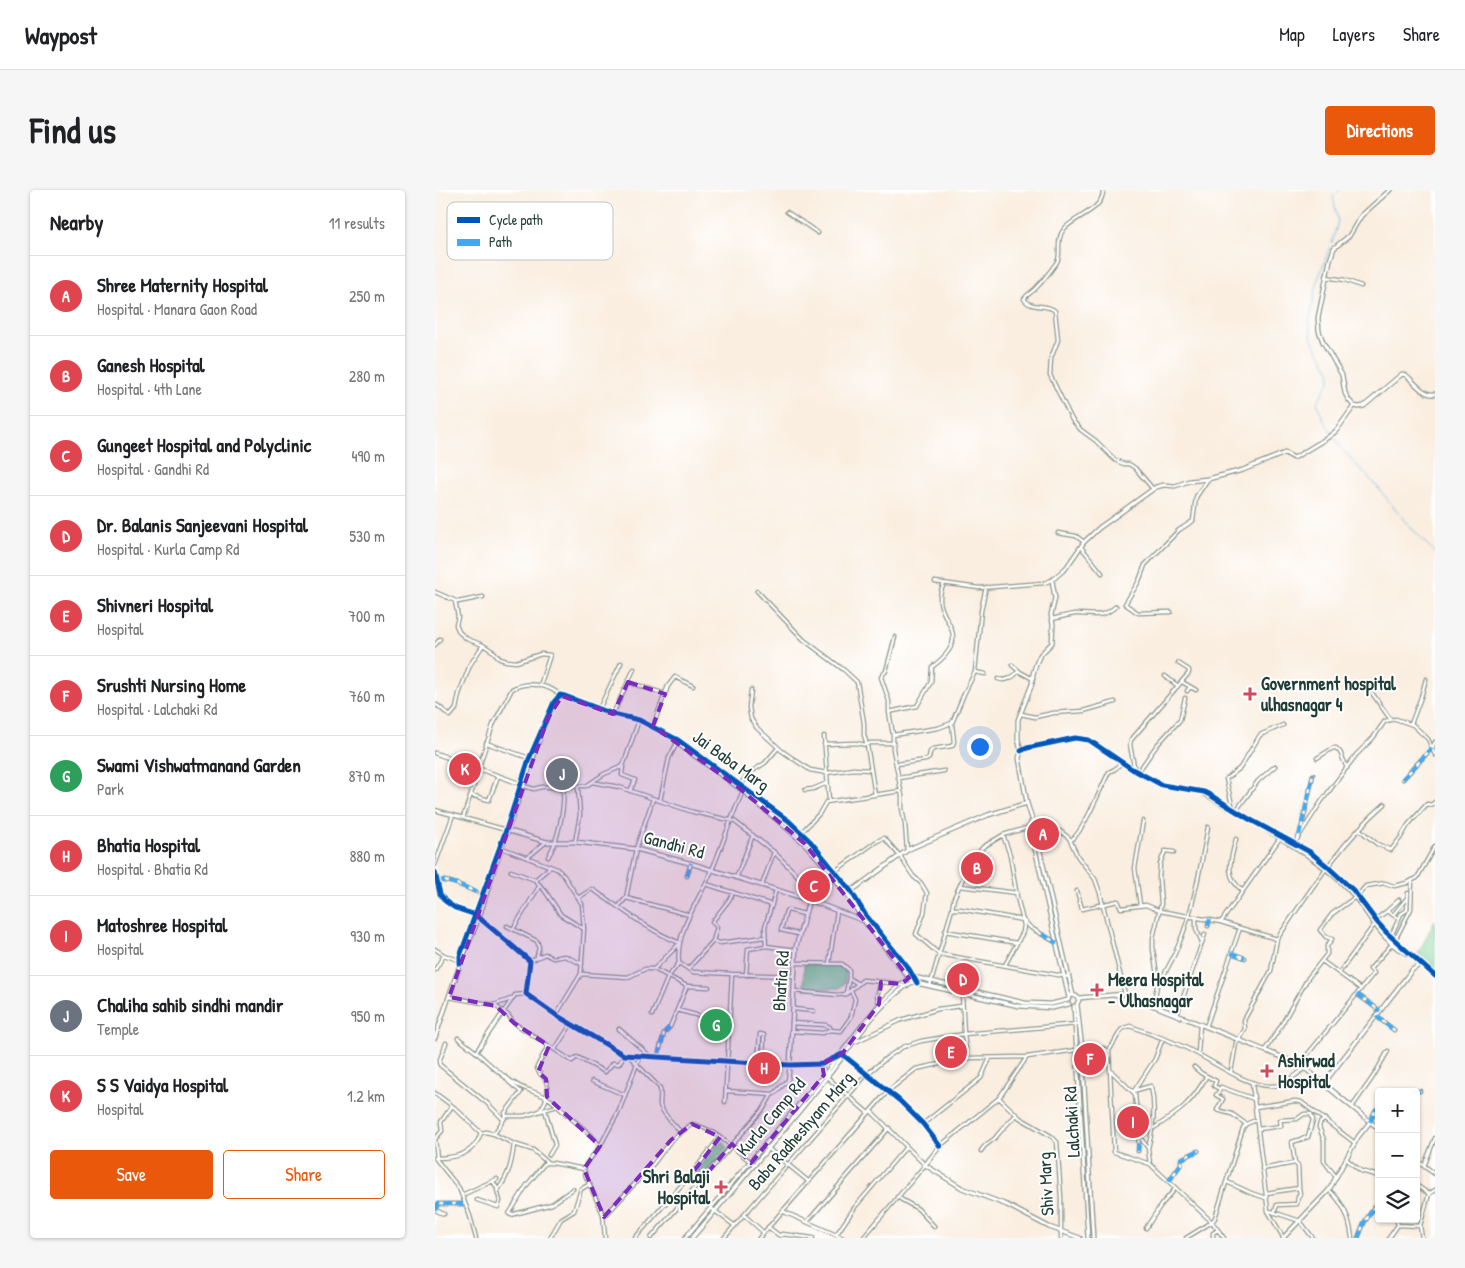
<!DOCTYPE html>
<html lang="en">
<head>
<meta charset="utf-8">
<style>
	body { margin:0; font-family:"Patrick Hand",sans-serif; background:#f6f6f6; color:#202124 }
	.controls { position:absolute; right:15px; bottom:15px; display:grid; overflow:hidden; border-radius:5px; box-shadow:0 1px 4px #0004 }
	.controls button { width:45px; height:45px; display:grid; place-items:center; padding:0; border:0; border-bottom:1px solid #e0e0e0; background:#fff; color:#202124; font:25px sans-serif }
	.you { position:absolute; left:544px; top:556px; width:18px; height:18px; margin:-12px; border:4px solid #fff; border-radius:50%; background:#1a73e8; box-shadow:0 0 0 8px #1a73e833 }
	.badge { display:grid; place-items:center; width:32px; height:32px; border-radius:50%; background:#ea580c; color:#fff; font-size:16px; font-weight:700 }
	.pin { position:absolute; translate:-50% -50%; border:2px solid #fff; box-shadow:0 1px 5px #0006 }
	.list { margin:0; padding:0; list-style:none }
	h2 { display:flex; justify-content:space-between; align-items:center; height:65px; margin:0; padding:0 20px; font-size:21px }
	h2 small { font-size:16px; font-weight:400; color:#757577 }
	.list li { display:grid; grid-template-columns:32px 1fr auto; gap:15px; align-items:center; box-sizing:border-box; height:80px; padding:0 20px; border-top:1px solid #e0e0e0 }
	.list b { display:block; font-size:19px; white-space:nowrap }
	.list p { margin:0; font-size:16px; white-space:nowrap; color:#757577 }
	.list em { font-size:16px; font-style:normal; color:#757577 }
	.actions { display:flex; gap:10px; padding:15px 20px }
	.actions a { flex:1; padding:11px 0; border:1px solid #ea580c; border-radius:5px; text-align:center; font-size:18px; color:#ea580c }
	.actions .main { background:#ea580c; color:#fff }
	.icon { flex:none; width:28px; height:28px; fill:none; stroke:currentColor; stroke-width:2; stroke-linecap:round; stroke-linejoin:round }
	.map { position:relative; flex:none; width:1000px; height:1048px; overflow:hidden; border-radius:5px }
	header { display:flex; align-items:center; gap:30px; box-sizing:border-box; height:70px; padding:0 25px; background:#fff; border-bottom:1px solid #e0e0e0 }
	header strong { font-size:24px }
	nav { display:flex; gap:28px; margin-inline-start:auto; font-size:18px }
	.intro { display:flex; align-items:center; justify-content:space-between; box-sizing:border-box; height:120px; padding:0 30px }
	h1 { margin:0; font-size:35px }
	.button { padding:12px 22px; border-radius:5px; background:#ea580c; color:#fff; font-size:18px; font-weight:700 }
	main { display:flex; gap:30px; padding:0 30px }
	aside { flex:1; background:#fff; border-radius:5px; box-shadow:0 1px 4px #0004 }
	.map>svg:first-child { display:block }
	.green { fill:#7bd094; stroke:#4d8664 }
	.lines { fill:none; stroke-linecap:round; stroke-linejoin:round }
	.stream { stroke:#6eb8e6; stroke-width:1 }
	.minor-casing { stroke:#8c968a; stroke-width:5 }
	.tertiary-casing { stroke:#8c968a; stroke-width:5.5 }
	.secondary-casing { stroke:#8c968a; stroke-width:5.5 }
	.minor { stroke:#fff; stroke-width:2.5 }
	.tertiary { stroke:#fff; stroke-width:3 }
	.secondary { stroke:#fff; stroke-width:3 }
	.quiet { stroke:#3fa9f5; stroke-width:4; stroke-dasharray:8 4; stroke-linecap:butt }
	.cycleway-casing { stroke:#fff; stroke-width:8 }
	.cycleway { stroke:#0057b8; stroke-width:5 }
	.marked { fill:#7b2cbf; fill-opacity:0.2; stroke:#7b2cbf; stroke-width:4; stroke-dasharray:10 6; stroke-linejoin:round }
	.poi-dot { fill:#d1495b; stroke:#fff; stroke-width:2 }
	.labels { text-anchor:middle; stroke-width:4; stroke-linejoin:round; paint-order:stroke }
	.poi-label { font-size:18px; font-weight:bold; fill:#1f3d34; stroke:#fff; text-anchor:start }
	.street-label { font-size:18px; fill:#1f3d34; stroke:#fff }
	.key { fill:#fff; stroke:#bcc5c2; stroke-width:1 }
	.key-label { font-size:14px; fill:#1f3d34 }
</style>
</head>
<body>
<header>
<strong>Waypost</strong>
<nav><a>Map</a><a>Layers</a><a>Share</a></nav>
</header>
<div class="intro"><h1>Find us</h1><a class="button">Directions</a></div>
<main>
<aside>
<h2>Nearby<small>11 results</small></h2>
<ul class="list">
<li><span class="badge" style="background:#e0444e">A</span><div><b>Shree Maternity Hospital</b><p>Hospital · Manara Gaon Road</p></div><em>250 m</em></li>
<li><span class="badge" style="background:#e0444e">B</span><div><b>Ganesh Hospital</b><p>Hospital · 4th Lane</p></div><em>280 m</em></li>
<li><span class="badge" style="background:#e0444e">C</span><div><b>Gungeet Hospital and Polyclinic</b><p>Hospital · Gandhi Rd</p></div><em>490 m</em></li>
<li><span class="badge" style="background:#e0444e">D</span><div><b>Dr. Balanis Sanjeevani Hospital</b><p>Hospital · Kurla Camp Rd</p></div><em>530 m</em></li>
<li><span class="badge" style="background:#e0444e">E</span><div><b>Shivneri Hospital</b><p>Hospital</p></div><em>700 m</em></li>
<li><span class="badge" style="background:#e0444e">F</span><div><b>Srushti Nursing Home</b><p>Hospital · Lalchaki Rd</p></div><em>760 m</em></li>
<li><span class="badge" style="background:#2e9e5b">G</span><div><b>Swami Vishwatmanand Garden</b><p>Park</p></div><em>870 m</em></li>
<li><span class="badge" style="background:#e0444e">H</span><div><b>Bhatia Hospital</b><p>Hospital · Bhatia Rd</p></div><em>880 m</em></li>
<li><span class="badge" style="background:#e0444e">I</span><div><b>Matoshree Hospital</b><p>Hospital</p></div><em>930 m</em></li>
<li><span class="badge" style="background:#6b7280">J</span><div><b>Chaliha sahib sindhi mandir</b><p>Temple</p></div><em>950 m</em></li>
<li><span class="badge" style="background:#e0444e">K</span><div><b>S S Vaidya Hospital</b><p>Hospital</p></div><em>1.2 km</em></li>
</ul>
<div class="actions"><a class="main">Save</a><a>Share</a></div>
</aside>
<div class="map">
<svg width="1000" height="1048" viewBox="0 0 1000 1048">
	<rect width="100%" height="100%" fill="#fff"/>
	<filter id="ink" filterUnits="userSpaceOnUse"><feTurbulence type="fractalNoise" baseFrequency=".02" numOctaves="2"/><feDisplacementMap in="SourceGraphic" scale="10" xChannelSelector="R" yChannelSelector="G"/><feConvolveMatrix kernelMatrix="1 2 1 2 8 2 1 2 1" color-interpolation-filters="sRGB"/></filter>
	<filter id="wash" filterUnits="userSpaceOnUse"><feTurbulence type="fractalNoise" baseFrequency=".0096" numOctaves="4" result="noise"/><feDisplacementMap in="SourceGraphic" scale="20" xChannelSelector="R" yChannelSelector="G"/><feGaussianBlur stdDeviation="1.12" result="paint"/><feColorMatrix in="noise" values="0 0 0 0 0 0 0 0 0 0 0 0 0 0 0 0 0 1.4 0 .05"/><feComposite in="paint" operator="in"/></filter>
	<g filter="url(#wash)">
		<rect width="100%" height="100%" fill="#faeee0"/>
		<path class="green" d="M1000,730V778L983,764Z
			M369,774L407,776L411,781L410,792L405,798L369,799Z
			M288,951L292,957L270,984L267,986L264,985L263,979L284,954Z"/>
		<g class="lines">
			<path class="stream" d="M897,53L903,31L898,7L905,0
				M895,57L883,89L874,132L877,150L888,168L896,183L895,191L882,212L888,229L907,259L944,299L969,330L1000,363"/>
		</g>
	</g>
	<g filter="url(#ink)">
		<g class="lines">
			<defs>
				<path id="minor" d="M668,0C669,20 640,26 629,39C620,50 627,64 622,72C617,79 606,93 600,99C596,103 592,104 589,109C596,120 612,113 620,121L623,150L616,168L615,185L637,230L646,240L661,251L680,270L689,274H694L700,278L718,299
					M352,22L383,43
					M891,87L910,90L926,96
					M623,343L641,346L649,352
					M646,357L667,383
					M500,392L544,398L609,393L617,390
					M322,401L369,450L409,480L422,492L429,533V545L432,555L440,605
					M0,402L23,412L48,407
					M20,411L23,427L21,435L24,442L32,449L48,455L59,462L65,469L72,471L81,472L106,464L115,465L105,496
					M736,422L703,423L690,414L704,391L710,375L744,340L758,331L761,307L773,289
					M617,429C625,427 633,425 640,424C658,423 666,430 681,416
					M460,447L451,481L446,487L454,511V522L458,545V559L467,606V619L470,634L472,660
					M0,455L5,449
					M577,475L585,482L598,489
					M540,482L550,484
					M730,486L743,496
					M563,489C572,492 578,487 584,481
					M193,492L230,504
					M747,492L761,500
					M316,500L314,517L316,529L322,538L347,561L375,580L392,583L418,579L436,580
					M752,501L755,497
					M937,503L956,530
					M0,516L2,515L15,526L21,519L24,504L35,475L48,455
					M164,519L186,473
					M454,522L482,516L496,492L497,477C547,440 490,429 509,394
					M178,524L199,479
					M586,524L600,527L618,523L648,521L680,512
					M976,534L986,507L991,489
					M218,536L233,496L240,487L258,496
					M458,545L503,538L517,533L529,504L540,482L546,421L551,397
					M389,546L394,611
					M51,553L97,569
					M389,554L420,553L432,555L435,553H459
					M882,568L898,558H901L905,562L912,578
					M462,574L491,570L494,568L495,562L498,559L517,556L519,552L517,533
					M188,576L187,585L200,590L195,601
					M43,579L58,535L77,499C91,491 114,494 126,506
					M700,581L695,555L696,550L754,483V480L743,473
					M703,582L722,555L745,530L750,508
					M463,588L509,581
					M968,589L997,558L1000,552
					M157,592L184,597L258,622L299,631L339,662L362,685L374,701V710
					M305,595L313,584L330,573L343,558
					M89,596L99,599C110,595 117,597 128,600L135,596H151L169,584L188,576L204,530
					M370,600L378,599L392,593
					M36,605L54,610L63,586
					M225,611L234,568L243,551
					M798,619L791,589L805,578L825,545L848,535
					M0,620L71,640
					M800,622L823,591L840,576
					M28,628L44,580
					M924,639L942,654L956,660L966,647L973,635L992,614L996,615L1000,612
					M866,640L878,585
					M568,645L575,665L582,707L589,735L588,742L570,775
					M362,647L384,624L391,612L466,601
					M801,649C796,670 788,686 808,701
					M636,650C648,643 666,597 674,582L680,579L687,572
					M140,652L145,625L143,597
					M859,654L886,612L921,565L938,548L950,531L961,529L978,535L993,549L1000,565
					M67,658L122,679L129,686L147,714L149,739L146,784L121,825
					M93,667L111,652
					M113,667C123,651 130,618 128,600
					M0,675L18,625
					M76,681L100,690L115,677
					M0,682C5,703 6,714 29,721C35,723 40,724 44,728
					M396,684L442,651L449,648L465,666L478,686L486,693L492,703L489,723L481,744L504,764L634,787
					M252,686L256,673
					M301,688L318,645
					M100,690L110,701L126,725L149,739
					M2,691C15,689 30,698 42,702
					M271,694L337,715
					M327,695L339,662
					M525,696L582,703
					M642,701L647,719L683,711L686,718L711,715L725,721L786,732
					M143,708L157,699C186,718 212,740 245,753L219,779
					M191,708L255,725
					M705,715L700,678L708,631
					M184,716L191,708L201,659L218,609
					M517,719H525L588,730
					M952,721L964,710
					M958,725L972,708
					M761,727V739L767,752
					M940,730L952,721L964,729
					M589,731L596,738L622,753
					M72,736L102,751L104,757L102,766
					M773,736L775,729
					M805,738L842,749C874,702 906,652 950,614
					M78,739L105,695
					M510,741L582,753
					M363,744L346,740L351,721L353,720L369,724
					M956,746L966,724L972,720L973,703
					M960,750L976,719L977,690
					M278,751L285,753L330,747
					M331,756L361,760
					M0,759L9,765L26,771
					M796,763L810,768
					M95,771L110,764L118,768L130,766L147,774
					M887,771L926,799
					M360,773L407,774L414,780V788L423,794
					M394,774L402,721
					M253,779L278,751L282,737L277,732L294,710L298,702
					M0,780L9,765
					M904,783L939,735
					M146,784L193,787L210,779H219L252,796L274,797
					M297,784L359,786
					M311,785L313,759L331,756L330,737L341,700
					M723,794C754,748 763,691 773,637
					M495,796L517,719L519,708L530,684L536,672L548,657L568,645L605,634L625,641L634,648L643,667L660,689L665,703L690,804
					M359,801L403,805L411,804L428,790L466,794L469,797
					M411,803L414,788
					M527,803L529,844L532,868
					M91,804L80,805L41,862C55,874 67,887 84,896C96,902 114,905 122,916
					M922,804L945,821
					M14,807L59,815L73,825L79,833L137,871L142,867L170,882L178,873L184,874L189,865
					M444,814L442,806L446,792
					M59,815L76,809
					M718,816L723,791L718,760V748L726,714L724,688L725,674L730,661L739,662
					M358,819L379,821
					M242,820L261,825L270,830
					M217,825L233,787L244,773
					M742,825L770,744
					M941,826L959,840
					M357,833L391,835L395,837V840
					M771,837L805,738L786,732L845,648
					M184,839L216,867
					M294,839L270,838L268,837V832L271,830L295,832
					M356,841L388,843L395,840L406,841L416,827L420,809L416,801
					M23,848L41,862
					M420,852L466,830L503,819L526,816
					M11,853L4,872L5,875L53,914L68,929
					M120,859L137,833
					M647,859L668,858L674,861
					M830,860L844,839L873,788L892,764V756L897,749L891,747L885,740L897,724L923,705L931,696L950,693L959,696L972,693L982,688L1000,656
					M674,861L675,880L700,904L704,946L713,958L715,974L777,1032L789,1048
					M674,861L686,840L689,838L695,836C713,843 732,849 749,857C774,868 810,897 837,896C849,896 861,885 870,878
					M763,863L765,834
					M193,865L225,898C226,904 225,910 225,915C227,923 240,936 246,942
					M872,865L939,783L935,779L957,754
					M223,866L229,843L235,837L252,796
					M323,873L325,844L329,845L328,873
					M759,877L766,883L781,891L779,896L785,899L786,897L819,909
					M675,880L679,962L715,974
					M796,882L801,853L810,839L809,830L836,781L842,749
					M70,887L74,892L86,902L70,923L71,926H89L122,916L157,946L165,956L151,974L149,979L151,987L168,1024L170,1048
					M392,887L433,923
					M157,891L190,905
					M817,893L833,1021L848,1047
					M785,900L781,905L788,909L782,920L797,924L811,934
					M291,901L339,904L353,890L355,875
					M698,901L716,896C721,918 719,937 713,958
					M699,901L720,869L728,848
					M965,902L985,901
					M0,903L20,918L46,943
					M564,908L585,928L616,946L622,952L626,1007V1048
					M290,912L297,784L258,782L244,773C240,741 265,709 277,680C288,654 296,627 308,601
					M820,917L860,911L866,912L920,953
					M917,917L938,887L953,861
					M110,920L120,955L114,965
					M103,922C111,915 115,901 111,891C108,885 103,885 102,877L113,856
					M890,929L885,933L884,937L889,950V971L901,987
					M935,932L940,921L944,917
					M488,934L546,888L555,868
					M719,938C744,922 757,913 771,887
					M823,939L846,936L845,930L862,929L869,924H876
					M59,944L79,954L98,960L112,972
					M165,956L184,921L205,866
					M330,956L373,991
					M505,956L564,908L592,867
					M546,961C551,952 556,953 561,947C567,939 574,932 581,925
					M703,961L704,946
					M2,968L0,949L7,941L6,932L17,916
					M911,969L926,981L944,986
					M989,976L1000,948
					M827,979L860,973L857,952L873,947L878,930L876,924
					M258,982L266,989
					M58,991L63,1000C74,985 77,972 79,954
					M734,991L746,974V969L763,961
					M792,992L816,1003L831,1008
					M981,995L994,1004
					M138,999L117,1014L76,1025L74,1024L92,995L110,973H118L149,979
					M894,1000C908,1012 915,1030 917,1048
					M831,1003L864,998L863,976L860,973
					M27,1005L62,989
					M462,1007L483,1019L499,1036
					M42,1010L63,1017L65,1011L62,1000
					M276,1018L300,1036
					M0,1020L3,1014H30
					M0,1020L9,1024
					M347,1021L408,1048
					M835,1021L865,1031L878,1048
					M839,1023L842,1015L862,1014L863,1007L865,1004L864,998
					M309,1025L328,1042
					M169,1027L219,973L236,950L257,934C283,940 299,960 320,975
					M961,1029L963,1035
					M372,1032L454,938
					M985,1036L987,1048
					M333,1037L345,1046L347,1044L378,1048
					M711,1038L726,1015L741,998
					M401,1045L420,1017L471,957
					M41,1048L35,1026L24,998L0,968C21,968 39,965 46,943L51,942L59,944L71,926
					M115,1048L126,1029L139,1021L146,999L155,994
					M200,1048L258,982L285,947
					M216,1048L329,918L337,904
					M289,1048L432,884L454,866L468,857L486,851L529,844L642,834
					M324,1048L453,901L481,879L532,868L592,867L642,860
					M428,1048L490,975L436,921
					M751,1048L777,1032L780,1028L808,938L811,934L821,930
					M778,1048V1043L783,1040
					M923,1048L929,1033L939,1017
					M954,1048L963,1035L985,1036L994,1004L1000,1000"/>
				<path id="tertiary" d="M919,216L913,209L910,203L907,185L888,152L884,141L883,128L895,70L899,58L914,46L926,26L955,0
					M919,216L924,217L929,216L967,184L971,185C979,192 989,206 1000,204
					M238,548L242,553L308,601L370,654L388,674L412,704L429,731L477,792
					M586,561L592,558L640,548L654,550L697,579L727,595L769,602L775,605L814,629L875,662L892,676L918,700L942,732L952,743L1000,786
					M0,563L86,594
					M766,602L793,618
					M596,632L595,637L634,808
					M71,640L112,652H140L201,659L258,674L374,710L429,731L433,728
					M833,641C862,658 889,674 912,698C932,718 946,754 975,765
					M415,702L474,659L553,625L592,613
					M44,728L95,771L91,804L121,825L189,865L355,875L387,874L407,864L410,865L465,911L501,950L505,956L490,975L527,998L572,1015L614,1037L645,1048
					M25,774V766L71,640L94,569L119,512L125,505L130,506L178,524L204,530L243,550L354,631L376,652L416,701L430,724L474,779L482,793
					M638,805L599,635L592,613L584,568L586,561L583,549V530L597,494L598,484L601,474L605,465L617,453L618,434L616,425L620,408L617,390L631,378L649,352L664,338L721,297L729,295L740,296L754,291L773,289L808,280L850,263L859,268L892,248L901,241L919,216
					M0,848L25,774L44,728L60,676L105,548
					M387,874L389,885L392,887
					M355,875L361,757L374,710
					M889,893L977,780L986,774
					M848,1048L894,1000L923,947L935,932"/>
				<path id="secondary" d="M643,808L690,804L866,875L944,939
					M633,810L636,805L641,806L644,810L642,814
					M642,814L647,859L658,1048
					M639,816L653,1048
					M981,970L1000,984
					M250,1048L389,885C418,850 437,815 474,788L479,787L590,813L616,814L633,810
					M257,1048C302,995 348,942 392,887C419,854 439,816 477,792L584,816L617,818L634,814"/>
			</defs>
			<use href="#minor" class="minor-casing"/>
			<use href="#tertiary" class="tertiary-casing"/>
			<use href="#secondary" class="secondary-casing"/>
			<use href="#minor" class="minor"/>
			<use href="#tertiary" class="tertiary"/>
			<use href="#secondary" class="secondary"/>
			<path class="quiet" d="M968,589L997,558
				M864,645L878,585
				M252,686L256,673
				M2,691C15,689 30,698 42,702
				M773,736L775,729
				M607,744L622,753
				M796,763L810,768
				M922,804L945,821
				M941,826L959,840
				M223,866L229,843L235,836
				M965,902L985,901
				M935,932L940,921L944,917
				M703,961L704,946
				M734,991L746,974V969L763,961
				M0,1020L3,1014H30
				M923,1048L929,1033L939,1017"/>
			<defs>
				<path id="cycleway" d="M586,561L592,558L640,548L654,550L697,579L727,595L769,602L775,605L814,629L875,662L892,676L918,700L942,732L952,743L1000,786
					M0,682L5,704L10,711L20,718L41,725L95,771L91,804L121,825L189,865L355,875L387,874L407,864L465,911L488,934L505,956
					M25,774V766L71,640L94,569L119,512L125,505L130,506L178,524L204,530L243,550L354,631L376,652L416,701L430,724L474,779L482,793"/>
			</defs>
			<use href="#cycleway" class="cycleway-casing"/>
			<use href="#cycleway" class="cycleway"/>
		</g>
	</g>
	<path class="marked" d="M193,492L230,504L218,536L303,597L370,654L474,788L466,794L446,792L444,814L407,864L387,874L389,885L316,973L297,954L267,989L258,982L285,947L257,934L236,950L169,1027L149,979L165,956L112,907L111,889L103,882L114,856L79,833L61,816L14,807L113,528L127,506L178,524Z"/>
	<g class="poi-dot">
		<path d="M812.5 496.5h5v5h5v5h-5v5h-5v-5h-5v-5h5z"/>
		<path d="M659.5 792.5h5v5h5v5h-5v5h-5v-5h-5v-5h5z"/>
		<path d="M829.5 873.5h5v5h5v5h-5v5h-5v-5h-5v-5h5z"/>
		<path d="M283.5 989.5h5v5h5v5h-5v5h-5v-5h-5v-5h5z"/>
	</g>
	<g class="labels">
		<g class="poi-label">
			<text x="826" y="500">Government hospital<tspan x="826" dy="21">ulhasnagar 4</tspan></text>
			<text x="673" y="796">Meera Hospital<tspan x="673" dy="21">- Ulhasnagar</tspan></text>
			<text x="843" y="877">Ashirwad<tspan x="843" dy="21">Hospital</tspan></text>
			<text x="275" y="993" text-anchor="end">Shri Balaji<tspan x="275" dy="21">Hospital</tspan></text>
		</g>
		<g class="street-label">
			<text transform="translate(296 571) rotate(36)" y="6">Jai Baba Marg</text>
			<text transform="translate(239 655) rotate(15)" y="6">Gandhi Rd</text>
			<text transform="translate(346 791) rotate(-86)" y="6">Bhatia Rd</text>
			<text transform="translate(336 927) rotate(-50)" y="6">Kurla Camp Rd</text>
			<text transform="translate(637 932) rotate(-93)" y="6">Lalchaki Rd</text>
			<text transform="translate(366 941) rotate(-49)" y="6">Baba Radheshyam Marg</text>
			<text transform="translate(611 994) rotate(-93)" y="6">Shiv Marg</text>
		</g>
	</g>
	<rect x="12" y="12" width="166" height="58" rx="8" class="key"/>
	<rect x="22" y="27" width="23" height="6" fill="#0057b8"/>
	<rect x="22" y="49" width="23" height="7" fill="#3fa9f5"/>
	<g class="key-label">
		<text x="54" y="35">Cycle path</text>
		<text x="54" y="57">Path</text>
	</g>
</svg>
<div class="controls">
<button>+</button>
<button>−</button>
<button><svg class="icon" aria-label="layers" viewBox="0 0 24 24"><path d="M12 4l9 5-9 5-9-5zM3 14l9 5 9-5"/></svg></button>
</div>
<div class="you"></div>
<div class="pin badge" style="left:608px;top:644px;background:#e0444e">A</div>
<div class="pin badge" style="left:542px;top:678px;background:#e0444e">B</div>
<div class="pin badge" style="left:379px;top:696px;background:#e0444e">C</div>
<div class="pin badge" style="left:528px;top:789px;background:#e0444e">D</div>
<div class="pin badge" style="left:516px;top:862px;background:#e0444e">E</div>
<div class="pin badge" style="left:655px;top:869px;background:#e0444e">F</div>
<div class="pin badge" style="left:281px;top:835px;background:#2e9e5b">G</div>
<div class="pin badge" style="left:329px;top:878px;background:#e0444e">H</div>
<div class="pin badge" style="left:698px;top:932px;background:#e0444e">I</div>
<div class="pin badge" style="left:127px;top:584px;background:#6b7280">J</div>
<div class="pin badge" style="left:30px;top:579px;background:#e0444e">K</div>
</div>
</main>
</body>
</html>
